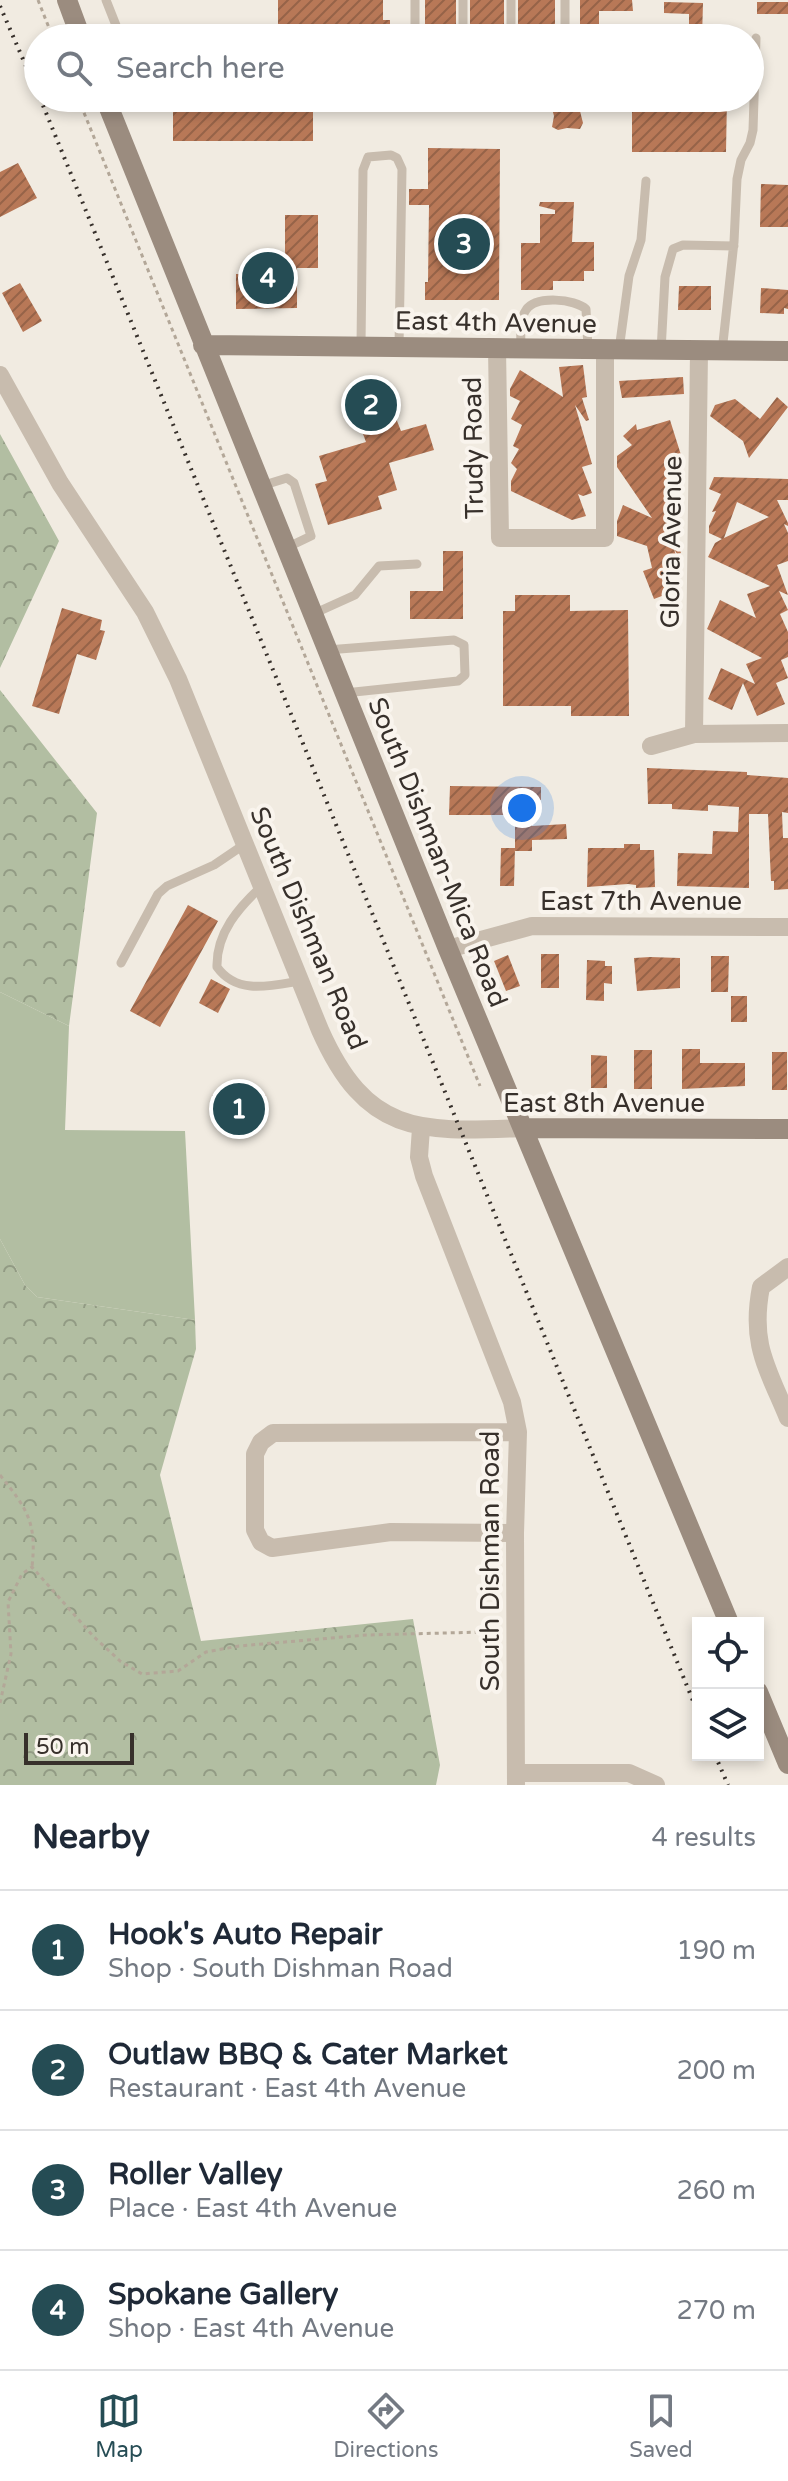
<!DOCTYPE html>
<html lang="en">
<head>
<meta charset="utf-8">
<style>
	body { margin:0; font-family:"Varela Round",sans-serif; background:#f6f6f7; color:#1f2937 }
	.controls { position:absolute; right:24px; bottom:24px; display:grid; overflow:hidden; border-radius:0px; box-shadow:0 4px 12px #0003 }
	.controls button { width:72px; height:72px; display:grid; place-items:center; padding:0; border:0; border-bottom:2px solid #e0e1e3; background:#fff; color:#1f2937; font:40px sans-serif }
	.scale { position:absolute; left:24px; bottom:20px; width:110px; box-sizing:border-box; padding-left:8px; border:4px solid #37302b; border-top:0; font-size:22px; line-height:28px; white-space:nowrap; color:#37302b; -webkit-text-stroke:6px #f9f4ed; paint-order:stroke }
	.you { position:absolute; left:522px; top:808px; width:28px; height:28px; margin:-20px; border:6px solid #fff; border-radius:50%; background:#1a73e8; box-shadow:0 0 0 12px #1a73e833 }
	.badge { display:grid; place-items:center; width:52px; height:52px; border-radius:50%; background:#254c54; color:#fff; font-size:26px; font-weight:700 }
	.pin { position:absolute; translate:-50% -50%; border:4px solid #fff; box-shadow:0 2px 8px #0006 }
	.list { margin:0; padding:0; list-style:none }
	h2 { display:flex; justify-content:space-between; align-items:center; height:104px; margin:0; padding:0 32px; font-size:34px }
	h2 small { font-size:26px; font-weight:400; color:#747a83 }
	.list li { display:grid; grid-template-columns:52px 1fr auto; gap:24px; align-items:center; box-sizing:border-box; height:120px; padding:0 32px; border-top:2px solid #e0e1e3 }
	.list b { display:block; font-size:30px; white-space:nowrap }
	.list p { margin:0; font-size:26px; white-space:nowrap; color:#747a83 }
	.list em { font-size:26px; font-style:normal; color:#747a83 }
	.icon { flex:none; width:44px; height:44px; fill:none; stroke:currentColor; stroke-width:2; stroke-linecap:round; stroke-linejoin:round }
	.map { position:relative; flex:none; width:788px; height:1785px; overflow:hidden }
	.search { position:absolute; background:#fff; box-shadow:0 4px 12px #0003; left:24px; right:24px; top:24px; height:88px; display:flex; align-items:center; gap:20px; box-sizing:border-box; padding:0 28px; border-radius:44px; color:#747a83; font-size:30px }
	.sheet { height:584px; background:#fff }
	nav { display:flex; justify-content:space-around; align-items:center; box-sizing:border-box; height:112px; border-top:2px solid #e0e1e3; background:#fff; font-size:22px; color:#747a83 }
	nav a { display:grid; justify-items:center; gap:4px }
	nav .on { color:#254c54 }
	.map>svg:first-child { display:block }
	.grass { fill:#b2bea2 }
	.forest { fill:url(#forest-crowns) }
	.building { fill:url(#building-hatch); fill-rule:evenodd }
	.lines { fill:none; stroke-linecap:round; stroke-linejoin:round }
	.path { stroke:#b3a798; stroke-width:3; stroke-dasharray:4 4; stroke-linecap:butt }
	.lane { stroke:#c8bcae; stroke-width:9 }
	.street { stroke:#c8bcae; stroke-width:18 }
	.secondary { stroke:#9b8c7f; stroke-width:20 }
	.rail { stroke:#37302b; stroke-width:4; stroke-dasharray:2 6; stroke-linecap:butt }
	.labels { text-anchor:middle; stroke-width:8; stroke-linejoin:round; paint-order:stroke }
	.street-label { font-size:26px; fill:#37302b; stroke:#f9f4ed }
</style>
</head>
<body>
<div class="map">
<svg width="788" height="1785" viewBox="0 0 788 1785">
	<defs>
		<pattern id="forest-crowns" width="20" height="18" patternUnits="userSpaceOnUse" patternTransform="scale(2)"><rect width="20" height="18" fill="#b2bea2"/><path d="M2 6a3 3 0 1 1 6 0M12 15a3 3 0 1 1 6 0" fill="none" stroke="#929b84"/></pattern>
		<pattern id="building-hatch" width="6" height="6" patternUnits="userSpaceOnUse" patternTransform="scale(2)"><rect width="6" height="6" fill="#b87857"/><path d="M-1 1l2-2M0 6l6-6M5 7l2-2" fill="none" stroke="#966348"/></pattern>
	</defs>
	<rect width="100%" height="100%" fill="#f1ebe1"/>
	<path class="grass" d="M0,992L69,1026L65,1130L185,1131L195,1320L37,1297L25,1285L0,1239Z"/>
	<path class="forest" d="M0,434L59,541L0,668Z
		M0,690L97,813L69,1026L0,992Z
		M0,1239L25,1285L37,1297L195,1320L196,1349L160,1475L201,1641L413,1619L440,1765L436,1785H0Z"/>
	<path class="building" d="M278,0H383V20H390V38H278Z
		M425,0H456V38H425Z
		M470,0H504V38H470Z
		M518,0H555V38H518Z
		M580,0H632L633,11H599V38H580Z
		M664,2L703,3L702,38H689V14L664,13Z
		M757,2H788V14H757Z
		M555,98H580L583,101V108L580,111L583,123L580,129L567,128L558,130L552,127L554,116L551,105Z
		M632,98H727L726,152H632Z
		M173,100H313V141H173Z
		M428,148L500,149L499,300H425V282H428L429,205H409V189H428Z
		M18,163L37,198L0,217V172Z
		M761,184L788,185V227H760Z
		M540,202H574L572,242H594V271H584V281H553V290H521V243H540V214H555V210L539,206Z
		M285,215H318V268H297V308L236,309V274L285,275Z
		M20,283L42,321L23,332L2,293Z
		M679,286H711V310H678Z
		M761,288L788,290V309L784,308V314L760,313Z
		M583,365L587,397L582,398L589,420L586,421L575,405L592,464L582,467L592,493L583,496L578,494L586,516L572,520L511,491V481L517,469L511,463L519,449L513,446L522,425L511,419L520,401L510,396V389L520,370L563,397L559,367Z
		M683,377L684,394L622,398L619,381Z
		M380,378L401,431L426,424L434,450L389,463L397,490L378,496L382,509L328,525L315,484L327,481L319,456L366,442L347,391Z
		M777,397L788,407L749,458L743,441L710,416L715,405L735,399L760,419Z
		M670,420L681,455L676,453L683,471L674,475L682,495L673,498L682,523L672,527L681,553L677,554L674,549L680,568L673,570L680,589L654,599L643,571L652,568L647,546L617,536V521L623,505L652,518L617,467V456L632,445L623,436L636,424L637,430Z
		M714,477L788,479V500H777L788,523V526L784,524L788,533V561L777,565L788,595L779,591L788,610L780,614L788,632V657L781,660L788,678L776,683L785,704L757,716L743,683L732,710L708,699L721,668L755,684L746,664L762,658L707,629L720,600L756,618L747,594L770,586L708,557L715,543L722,539L709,533V526L716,511L712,512L721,494L709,489ZM737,502L769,517L724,538Z
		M443,551H463V619H410V591H443Z
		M515,595H570V611L628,610L629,716H571V706H503V611H515Z
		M62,608L102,620L100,630L105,631L96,660L77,654L59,714L32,706Z
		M647,768L747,772V775L788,778V813L782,812L783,838H788V889L774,890V881H771L768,814H749V888L677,886L678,853L712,854L713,831L738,832L739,807L708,805V811L672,809V804H648Z
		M450,786L541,787V800H532V826L566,824L567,839L532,840V851H515V815H449Z
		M624,844H640V850H654L655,887L636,888V885L628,884L587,887L588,848H624Z
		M501,848H515L514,886H500Z
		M188,905L218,921L160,1027L130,1011Z
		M541,954H559V988H541Z
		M508,955L520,986L506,991L494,961Z
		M711,956H729L728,992H711Z
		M650,957L680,958V988L637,991L634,958Z
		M587,960L605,961V966H612V984L604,983V1001L586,1000Z
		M211,979L230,989L218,1013L199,1003Z
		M731,996H747V1022H731Z
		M682,1049H700V1063H745V1086L682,1089Z
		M634,1050H652V1089H634Z
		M772,1052H787V1090H772Z
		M591,1055L607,1056V1088H591Z
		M212,1095H266V1122H212Z"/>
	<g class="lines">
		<path class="path" d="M38,0L53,38
			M78,98L480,1086
			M0,1475C27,1509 37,1522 32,1567
			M0,1703L11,1654L8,1602L22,1574L32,1567L93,1636L120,1661L142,1674L178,1671L206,1652L239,1646L366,1635L484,1632"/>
		<path class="lane" d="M106,0L121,38
			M415,0V38
			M463,0V38
			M511,0V38
			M565,0V38
			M361,346L363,170L368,157L391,155L397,158L402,169L399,347
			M521,348C521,337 519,320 526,310C536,295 575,299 586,309L588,349
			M619,350L629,276L641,240L646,181
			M661,351L665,277L673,249L683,245L734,246
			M722,352L734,242L737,179L741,160L750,143L753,130L756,38
			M261,486L287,478L294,483L311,536L286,548
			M313,614L355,595L379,566L417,564
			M327,650L454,640L464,645L465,675L458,681L345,693
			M262,886C239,907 216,933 217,967C237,995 270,986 300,981
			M121,963L158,894L167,886L214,865L245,844"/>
		<path class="street" d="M497,348L500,538H605V350
			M0,375L60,483L145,612L178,679L320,1030C367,1136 420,1132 523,1128
			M694,734L699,352
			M651,746L694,734L788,733
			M448,949L532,926L788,927
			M421,1128L419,1157L424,1176L512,1402L518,1432L515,1533L516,1785
			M788,1267L761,1287C750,1344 767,1367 788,1418
			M515,1533L391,1532L272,1548L261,1542L255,1530V1454L261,1442L273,1433L518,1432
			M516,1773H629L656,1785"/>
		<path class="secondary" d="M67,0L81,38
			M105,98L448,949L729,1623
			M203,345L788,351
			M523,1128L788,1129
			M758,1692L788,1764"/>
		<path class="rail" d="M0,6L38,94
			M40,98L698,1713
			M715,1755L728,1785"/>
	</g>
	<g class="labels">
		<g class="street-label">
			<text transform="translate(496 322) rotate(1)" y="9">East 4th Avenue</text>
			<text transform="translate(473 448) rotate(-91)" y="9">Trudy Road</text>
			<text transform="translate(671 542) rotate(-89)" y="9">Gloria Avenue</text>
			<text transform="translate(438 852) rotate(68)" y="9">South Dishman-Mica Road</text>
			<text x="641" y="910">East 7th Avenue</text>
			<text transform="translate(309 928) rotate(67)" y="9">South Dishman Road</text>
			<text x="604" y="1112">East 8th Avenue</text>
			<text transform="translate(490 1561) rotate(-90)" y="9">South Dishman Road</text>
		</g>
	</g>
</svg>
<div class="controls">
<button><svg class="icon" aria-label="locate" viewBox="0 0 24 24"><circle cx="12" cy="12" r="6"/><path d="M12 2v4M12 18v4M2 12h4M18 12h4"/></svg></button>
<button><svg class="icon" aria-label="layers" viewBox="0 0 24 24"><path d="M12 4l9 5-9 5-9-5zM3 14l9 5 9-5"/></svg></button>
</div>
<div class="scale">50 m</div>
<div class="you"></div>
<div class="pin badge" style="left:239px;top:1109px">1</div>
<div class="pin badge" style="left:371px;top:405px">2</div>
<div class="pin badge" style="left:464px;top:244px">3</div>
<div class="pin badge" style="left:268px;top:278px">4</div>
<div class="search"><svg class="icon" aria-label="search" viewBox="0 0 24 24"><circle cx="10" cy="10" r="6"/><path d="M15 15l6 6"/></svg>Search here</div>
</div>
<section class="sheet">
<h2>Nearby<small>4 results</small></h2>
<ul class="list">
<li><span class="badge">1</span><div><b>Hook's Auto Repair</b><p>Shop · South Dishman Road</p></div><em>190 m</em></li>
<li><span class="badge">2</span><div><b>Outlaw BBQ &amp; Cater Market</b><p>Restaurant · East 4th Avenue</p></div><em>200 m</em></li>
<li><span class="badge">3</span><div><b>Roller Valley</b><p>Place · East 4th Avenue</p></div><em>260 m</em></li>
<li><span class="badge">4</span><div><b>Spokane Gallery</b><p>Shop · East 4th Avenue</p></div><em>270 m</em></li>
</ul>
</section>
<nav>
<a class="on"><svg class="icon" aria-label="map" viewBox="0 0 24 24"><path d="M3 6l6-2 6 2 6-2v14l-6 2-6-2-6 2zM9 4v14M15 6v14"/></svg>Map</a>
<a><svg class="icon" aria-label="directions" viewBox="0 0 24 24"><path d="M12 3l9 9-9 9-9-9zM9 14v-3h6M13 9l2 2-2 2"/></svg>Directions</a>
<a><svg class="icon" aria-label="saved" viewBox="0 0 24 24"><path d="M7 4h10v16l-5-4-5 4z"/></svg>Saved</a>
</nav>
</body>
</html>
